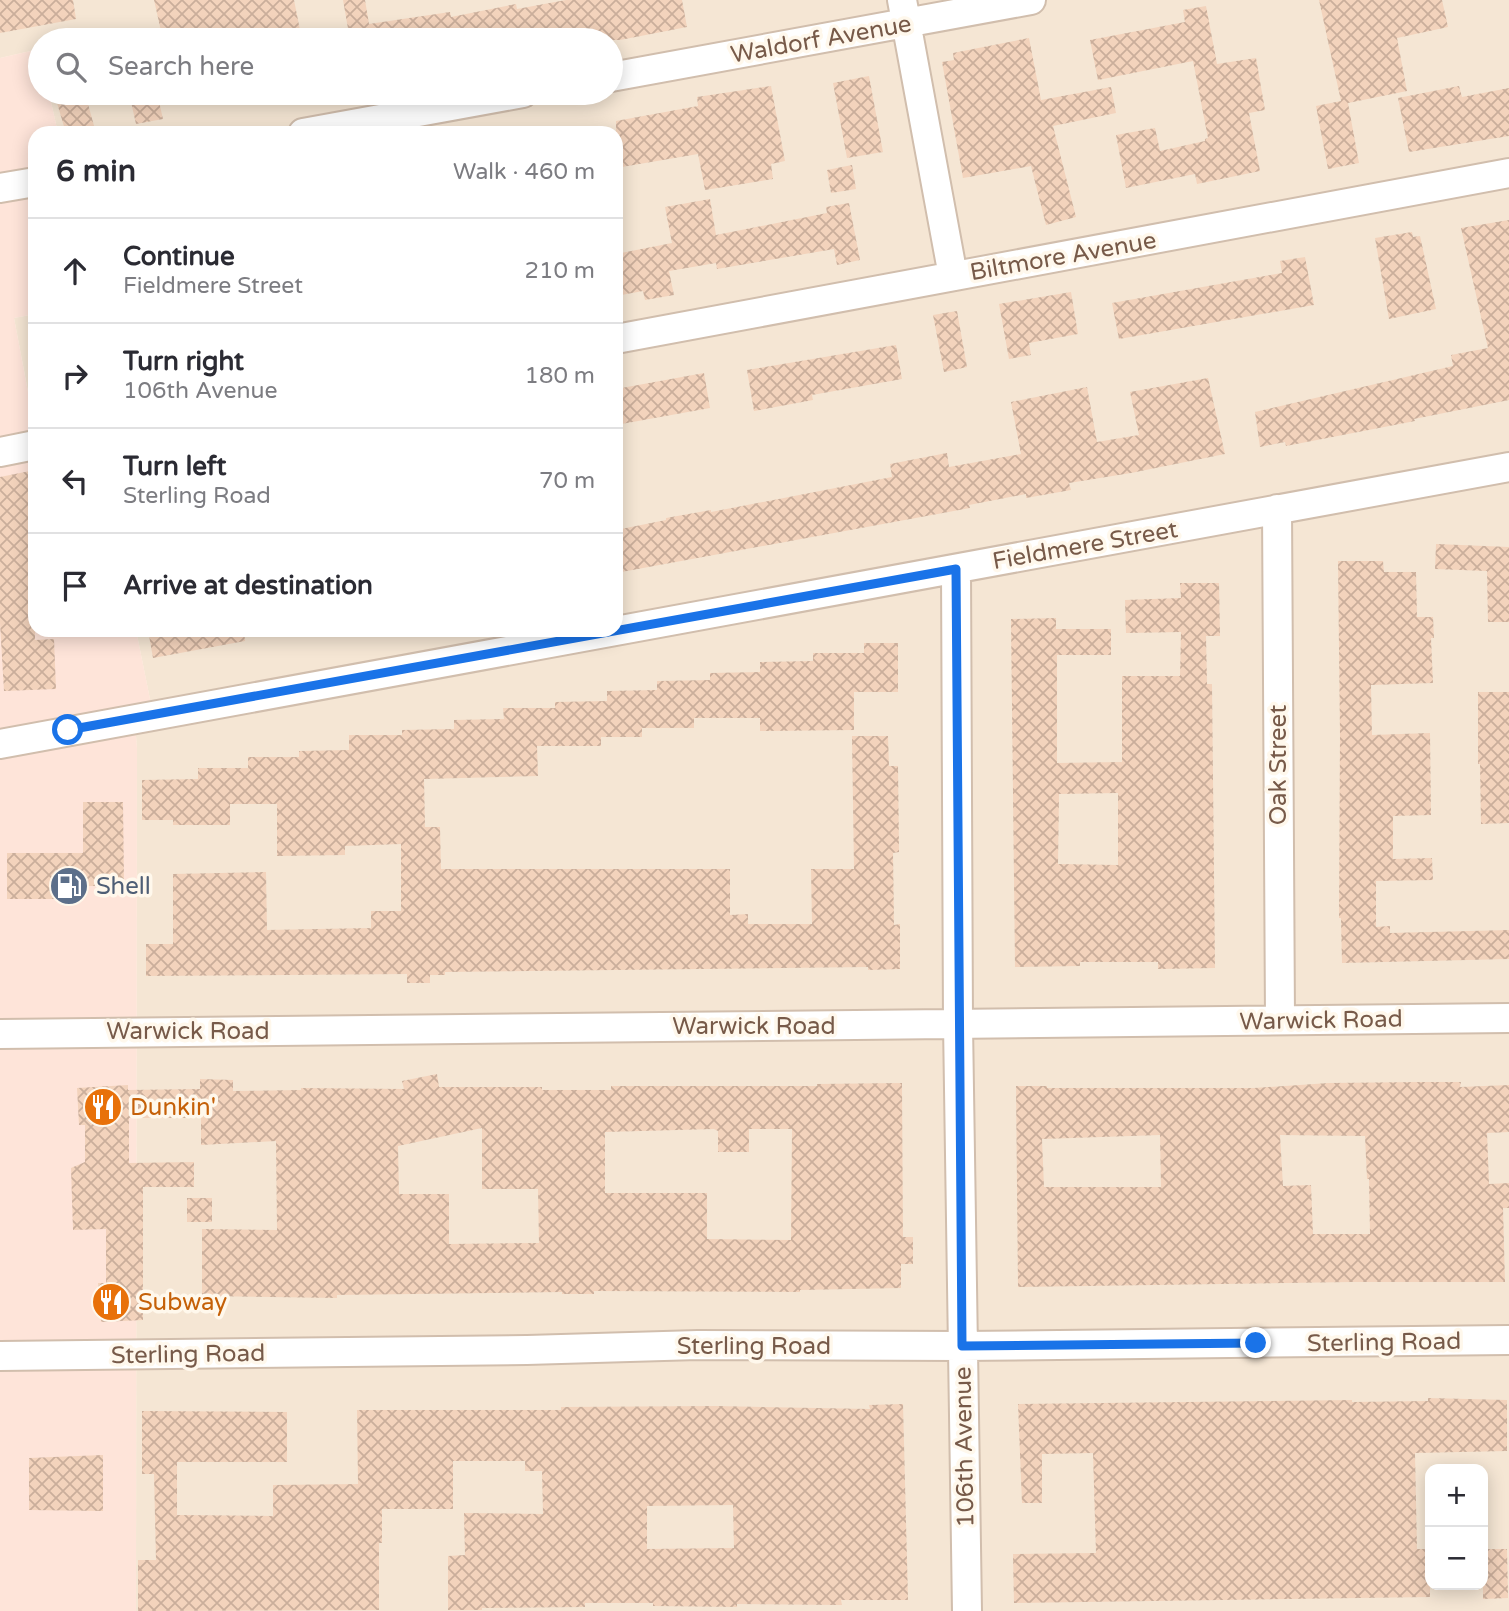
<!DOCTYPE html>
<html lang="en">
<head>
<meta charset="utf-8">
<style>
	body { margin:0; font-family:"Varela Round",sans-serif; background:#f2f2f3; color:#2b2b33 }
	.controls { position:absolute; right:21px; bottom:21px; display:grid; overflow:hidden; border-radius:14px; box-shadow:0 4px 18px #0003 }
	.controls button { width:63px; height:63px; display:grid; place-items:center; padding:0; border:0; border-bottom:2px solid #e1e1e2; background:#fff; color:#2b2b33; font:35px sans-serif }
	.stop { position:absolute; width:21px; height:21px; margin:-16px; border:5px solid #1a73e8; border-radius:50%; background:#fff }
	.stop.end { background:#1a73e8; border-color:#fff; box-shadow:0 2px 7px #0008 }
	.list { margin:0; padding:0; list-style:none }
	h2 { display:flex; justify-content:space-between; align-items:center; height:91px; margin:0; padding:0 28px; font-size:30px }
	h2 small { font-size:23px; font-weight:400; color:#7c7c81 }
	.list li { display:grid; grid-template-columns:46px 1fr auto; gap:21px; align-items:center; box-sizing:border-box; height:105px; padding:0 28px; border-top:2px solid #e1e1e2 }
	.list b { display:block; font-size:26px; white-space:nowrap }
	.list p { margin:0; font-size:23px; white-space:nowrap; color:#7c7c81 }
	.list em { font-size:23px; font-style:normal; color:#7c7c81 }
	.icon { flex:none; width:38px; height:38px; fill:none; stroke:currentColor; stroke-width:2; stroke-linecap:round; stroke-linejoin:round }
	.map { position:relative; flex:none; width:1509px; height:1611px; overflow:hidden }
	.search { position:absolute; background:#fff; box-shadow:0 4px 18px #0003; left:28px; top:28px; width:595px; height:77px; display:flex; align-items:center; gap:18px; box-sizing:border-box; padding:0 24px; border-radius:38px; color:#7c7c81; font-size:26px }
	.panel { position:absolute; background:#fff; box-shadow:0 4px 18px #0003; left:28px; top:126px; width:595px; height:511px; border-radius:21px }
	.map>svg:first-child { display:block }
	.residential { fill:#f5e6d4; fill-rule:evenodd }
	.commercial { fill:#fee4d9 }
	.building { fill:url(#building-cross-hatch); fill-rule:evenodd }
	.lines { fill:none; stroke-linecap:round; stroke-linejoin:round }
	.street-casing { stroke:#d1bead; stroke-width:32 }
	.street { stroke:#fff; stroke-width:28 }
	.route { stroke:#1a73e8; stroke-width:9 }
	.labels { text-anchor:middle; stroke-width:7; stroke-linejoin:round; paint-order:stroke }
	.street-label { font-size:24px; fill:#775a49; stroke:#fff8ec }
	.service-label { font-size:24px; fill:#4e5e75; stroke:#fff8ec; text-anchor:start }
	.food-label { font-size:24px; fill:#c56008; stroke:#fff8ec; text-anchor:start }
</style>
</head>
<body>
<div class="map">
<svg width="1509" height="1611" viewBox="0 0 1509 1611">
	<defs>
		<pattern id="building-cross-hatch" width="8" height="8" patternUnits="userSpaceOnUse" patternTransform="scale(1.75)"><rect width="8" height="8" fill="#f3d3bc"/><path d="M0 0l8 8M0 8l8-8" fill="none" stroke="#caae9b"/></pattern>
	</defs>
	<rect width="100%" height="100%" fill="#fdf4e6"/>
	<path class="residential" d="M0,0H1509V1611H136L137,748L134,712L152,709L136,630H616V133H58L49,93H611V40H40V52L39,49L0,58ZM1430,1469H1483V1585H1430Z
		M35,314V428L14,318Z"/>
	<path class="commercial" d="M39,49L40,93H49L58,133H35V314L14,318L35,429V630H136L152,709L134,712L137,748L136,1611H0V58Z"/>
	<path class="building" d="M0,0H73L76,19L0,33Z
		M154,0H294L302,40H163Z
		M343,0H365L369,24L450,12L451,17L516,4L517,9L566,0H682L687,27L620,40H350Z
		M1319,0H1442L1448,27L1397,38L1407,91L1348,103L1359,163L1328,169L1316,106L1341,101Z
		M1206,6L1217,64L1256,58L1265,110L1249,113L1260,171L1197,184L1195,174L1126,188L1116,135L1155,128L1160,151L1205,141V139L1208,138L1193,61L1098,80L1090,40L1185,22L1183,10Z
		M1029,38L1041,100L1111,87L1116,113L1053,126L1076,217L1046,225L1031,166L963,178L942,62L954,60L953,53Z
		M869,76L883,152L847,158L833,83Z
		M771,86L785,161L771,164L773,179L705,190L698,154L616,168V121L698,106L697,97Z
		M1459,86L1462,97L1509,88V136L1409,152L1398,98Z
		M54,93H85L96,133H66Z
		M129,93H157L163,119L136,124Z
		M852,165L856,189L831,193L827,170Z
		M710,199L716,235L827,213L826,207L849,203L860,260L837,265L834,249L717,269L716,263L669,271L674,295L645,300L643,291L616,296V254L672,243L665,207Z
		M1509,220V400L1414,419L1415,421L1286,446L1285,442L1260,447L1255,412L1453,366L1451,355L1488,348L1461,228Z
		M1412,232L1413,237L1420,236L1436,309L1389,319L1375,238Z
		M1305,257L1314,305L1119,339L1112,303L1282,273L1280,261Z
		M1071,292L1078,334L1029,343L1031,355L1009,359L999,304Z
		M957,311L967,367L944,372L933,315Z
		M896,345L902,379L812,395L813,400L754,411L747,370Z
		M704,373L710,408L616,425V389Z
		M1208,378L1225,454L1131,473L1069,483L1071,490L1026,498V494L969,505L970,508L616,573V530L666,520V518L711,510V512L892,477L890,464L947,453L949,467L1021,454L1011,402L1087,387L1097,442L1139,435L1130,392Z
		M35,470V640L54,639L56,689L4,691L0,623V477Z
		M1436,544L1509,547V622H1488L1487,571L1435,569Z
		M1338,561H1383L1384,572H1416L1417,617H1433L1434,638H1431L1433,683L1371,685L1372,735L1430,733L1431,815L1393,816V859L1432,858L1433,880L1376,881V927L1390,926V933L1509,930V959L1342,963L1341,918H1339L1340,735Z
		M1180,583H1219L1220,636H1206L1207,684H1212L1215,968L1158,969V962H1080V966L1015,967L1011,619L1056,618V629H1111V655H1057V763L1122,762V676H1180L1181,632L1126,633L1125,600L1181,598ZM1118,793V865L1058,864L1059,794Z
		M148,630H244L245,641L153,658Z
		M864,643H898V692H854V730L760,731V718H694V728H642V737H601V746H537L538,776L424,779L425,827H440L441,869H730V915L748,914V924H812L811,869H854L852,736H888L889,766H898L899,852L893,853L894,925L900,924V969L868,970V967L445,972V975H430V983H407V974L146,976V944H173V874L266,872L267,930L371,928V911H401V844L345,846V855L277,856V804H230V825H173V820H142V780L198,779V768H248V757H299V751L349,750V735H402V730L454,729V720L504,719L503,708H555V702L607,701V691L657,690V681L710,680V673L760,672V662L813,661V653H864Z
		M1478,692H1509V823L1481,824L1480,764H1478Z
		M83,802H123L124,886H78V899H7V853H83Z
		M437,1074L439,1087H542V1090H611V1086H817V1084L902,1083L903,1237H913V1264H901V1288L800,1290V1292L594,1291V1294H562V1292L337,1295V1298L202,1296V1229L277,1230L276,1141L201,1145V1118H129V1163L194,1162V1187H143V1320L101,1322L98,1283H106V1229L73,1230L71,1168L85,1162V1125H79L77,1088L128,1085V1090L200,1089V1079L233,1080V1091L301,1090V1088L404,1089L402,1081ZM482,1128V1189H538L539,1243L449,1244V1194H399L398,1146ZM714,1129L718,1131V1152H749V1129H792L791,1240L707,1239V1193H605V1132Z
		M1422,1082H1461L1460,1087L1509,1085V1132L1487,1133L1489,1184L1509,1183V1208H1503L1505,1282H1351L1018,1287L1016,1086H1047V1088H1254L1329,1083ZM1160,1135L1161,1187H1044L1042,1139ZM1280,1135L1365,1136L1367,1179H1369L1370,1234H1313L1311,1185L1283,1186Z
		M187,1198H212V1222H187Z
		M1428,1398L1507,1400V1451L1415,1453L1417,1549H1430V1597L1014,1603L1013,1554L1096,1553L1093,1453L1042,1454V1503H1022L1018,1404L1352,1400V1402L1428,1401Z
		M903,1404L908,1600H841L842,1605L737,1604V1607L653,1606V1603H585V1607L482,1608V1610H448V1556L465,1555L464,1513L543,1514L542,1471H525V1461H453V1509H382V1543H379V1610L138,1611V1560H156L154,1474H142V1411L287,1412V1462H177V1515L273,1516V1485L358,1484L357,1410H561V1407L716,1406L870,1409L869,1405ZM733,1505L734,1548L647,1549V1506Z
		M103,1455V1511L29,1510V1458Z
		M1483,1549H1507L1508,1598L1483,1599Z"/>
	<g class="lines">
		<defs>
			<path id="street" d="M902,0L953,276
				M611,77L1031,0
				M303,133L523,93
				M0,188L35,182
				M616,339L1509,173
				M0,452L35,445
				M1277,509L1280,1020
				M956,569L958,1024L967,1611
				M0,744L1509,467
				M0,1034L1509,1018
				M0,1356L527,1350L698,1345L962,1346L1509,1340"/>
		</defs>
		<use href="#street" class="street-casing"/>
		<use href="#street" class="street"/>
	</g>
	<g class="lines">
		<path class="route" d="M68,730L956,569L962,1346L1256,1343"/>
	</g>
	<defs>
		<symbol id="fuel-disc" viewBox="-11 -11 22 22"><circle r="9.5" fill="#5c6f8a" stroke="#fff8ec"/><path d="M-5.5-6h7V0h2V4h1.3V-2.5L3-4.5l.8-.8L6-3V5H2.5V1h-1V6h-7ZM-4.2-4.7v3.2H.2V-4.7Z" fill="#fff"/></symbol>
		<symbol id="restaurant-disc" viewBox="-11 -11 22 22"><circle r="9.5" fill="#e8710a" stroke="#fff8ec"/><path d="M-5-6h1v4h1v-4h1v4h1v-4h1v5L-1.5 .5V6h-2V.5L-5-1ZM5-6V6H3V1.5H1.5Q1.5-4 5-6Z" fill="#fff"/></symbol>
	</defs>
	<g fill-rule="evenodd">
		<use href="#fuel-disc" x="47" y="864" width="44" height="44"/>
		<use href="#restaurant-disc" x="81" y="1085" width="44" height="44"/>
		<use href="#restaurant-disc" x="89" y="1280" width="44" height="44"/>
	</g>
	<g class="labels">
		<g class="street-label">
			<text transform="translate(821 39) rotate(-10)" y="8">Waldorf Avenue</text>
			<text transform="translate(1063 256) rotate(-10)" y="8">Biltmore Avenue</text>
			<text transform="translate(1085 545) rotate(-10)" y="8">Fieldmere Street</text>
			<text transform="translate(1278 765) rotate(-90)" y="8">Oak Street</text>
			<text transform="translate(1321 1020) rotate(-1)" y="8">Warwick Road</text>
			<text x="754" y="1034">Warwick Road</text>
			<text x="188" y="1039">Warwick Road</text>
			<text transform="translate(1384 1342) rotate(-1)" y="8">Sterling Road</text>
			<text x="754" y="1354">Sterling Road</text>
			<text transform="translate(188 1354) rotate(-1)" y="8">Sterling Road</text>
			<text transform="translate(964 1447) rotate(-91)" y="8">106th Avenue</text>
		</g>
		<g class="service-label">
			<text x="96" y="894">Shell</text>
		</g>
		<g class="food-label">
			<text x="130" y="1115">Dunkin'</text>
			<text x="138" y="1310">Subway</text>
		</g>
	</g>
</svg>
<div class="controls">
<button>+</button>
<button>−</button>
</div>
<div class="stop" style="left:68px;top:730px"></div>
<div class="stop end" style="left:1256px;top:1343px"></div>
<div class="search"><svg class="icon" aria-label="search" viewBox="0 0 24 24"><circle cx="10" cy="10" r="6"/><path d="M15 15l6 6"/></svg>Search here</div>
<section class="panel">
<h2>6 min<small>Walk · 460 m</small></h2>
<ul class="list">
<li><svg class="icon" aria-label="ahead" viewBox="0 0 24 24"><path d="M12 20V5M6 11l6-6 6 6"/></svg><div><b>Continue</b><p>Fieldmere Street</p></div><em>210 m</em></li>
<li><svg class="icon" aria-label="right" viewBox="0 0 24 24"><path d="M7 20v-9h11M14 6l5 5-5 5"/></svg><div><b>Turn right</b><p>106th Avenue</p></div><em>180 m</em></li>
<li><svg class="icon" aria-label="left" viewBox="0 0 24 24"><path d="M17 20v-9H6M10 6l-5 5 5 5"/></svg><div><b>Turn left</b><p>Sterling Road</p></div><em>70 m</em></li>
<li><svg class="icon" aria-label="arrive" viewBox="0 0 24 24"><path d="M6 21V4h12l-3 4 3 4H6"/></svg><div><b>Arrive at destination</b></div></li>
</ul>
</section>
</div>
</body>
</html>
